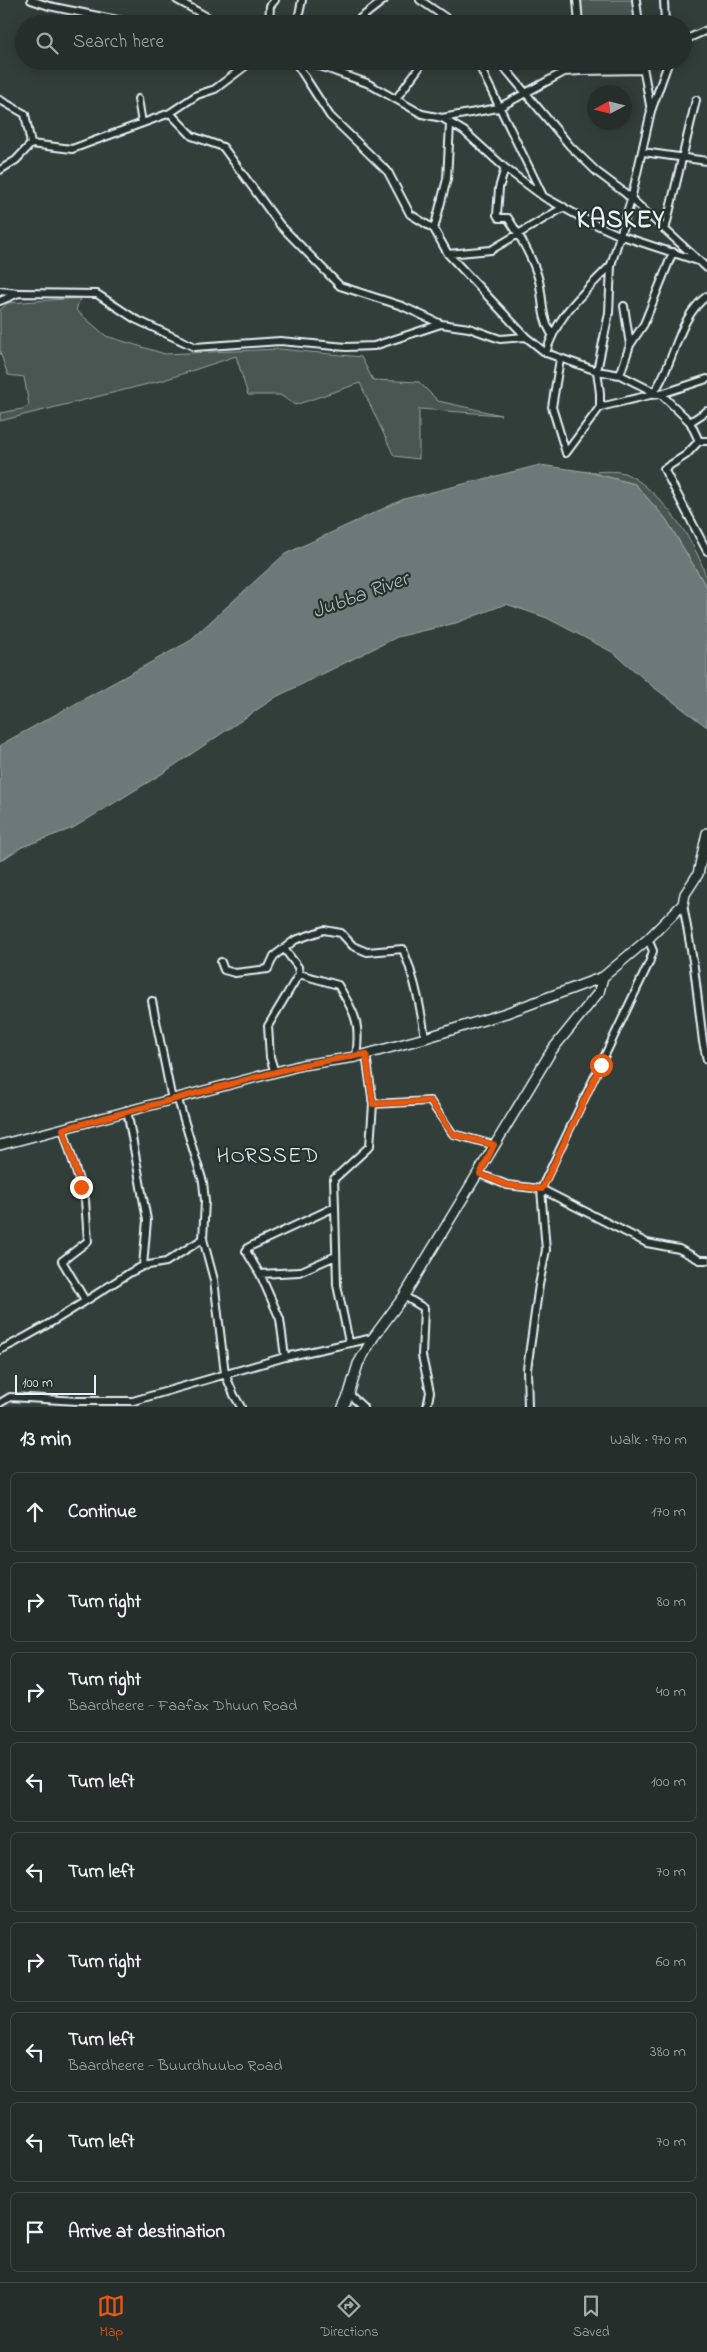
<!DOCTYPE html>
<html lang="en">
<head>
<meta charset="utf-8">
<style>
	body { margin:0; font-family:"Indie Flower",sans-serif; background:#2e3633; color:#f1f3f6 }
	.compass { position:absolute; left:587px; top:85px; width:45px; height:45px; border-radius:50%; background:#262e2b; box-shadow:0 2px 12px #0003; rotate:263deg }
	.scale { position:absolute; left:15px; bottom:12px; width:81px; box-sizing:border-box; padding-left:5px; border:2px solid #e8f1f8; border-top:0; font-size:14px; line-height:18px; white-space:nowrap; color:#e8f1f8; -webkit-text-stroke:4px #26332d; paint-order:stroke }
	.stop { position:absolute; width:15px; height:15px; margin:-11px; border:4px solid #ea580c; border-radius:50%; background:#fff }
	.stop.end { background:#ea580c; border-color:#fff; box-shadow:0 1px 5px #0008 }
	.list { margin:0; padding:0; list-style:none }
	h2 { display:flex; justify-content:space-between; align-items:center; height:65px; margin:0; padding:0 20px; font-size:21px }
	h2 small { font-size:16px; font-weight:400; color:#a4a8a9 }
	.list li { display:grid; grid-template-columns:32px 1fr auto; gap:15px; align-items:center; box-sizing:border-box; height:80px; margin:0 10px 10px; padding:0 10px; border:1px solid #424a47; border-radius:8px }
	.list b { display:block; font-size:19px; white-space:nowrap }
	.list p { margin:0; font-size:16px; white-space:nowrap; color:#a4a8a9 }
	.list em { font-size:16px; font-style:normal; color:#a4a8a9 }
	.icon { flex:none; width:28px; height:28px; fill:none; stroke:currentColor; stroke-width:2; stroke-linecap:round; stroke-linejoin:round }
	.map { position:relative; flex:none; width:707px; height:1407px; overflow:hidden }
	.search { position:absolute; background:#262e2b; box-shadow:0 2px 12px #0003; left:15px; right:15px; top:15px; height:55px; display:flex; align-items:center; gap:12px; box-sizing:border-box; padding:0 18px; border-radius:28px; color:#a4a8a9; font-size:19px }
	.sheet { height:875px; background:#262e2b }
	nav { display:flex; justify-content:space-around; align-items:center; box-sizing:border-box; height:70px; border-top:1px solid #424a47; background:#262e2b; font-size:14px; color:#a4a8a9 }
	nav a { display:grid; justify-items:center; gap:2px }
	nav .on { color:#ea580c }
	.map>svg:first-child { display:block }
	.green { fill:#495651; stroke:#98a4a4 }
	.water { fill:#6d7978; stroke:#9ea9ab }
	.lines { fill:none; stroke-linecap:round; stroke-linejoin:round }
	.street-casing { stroke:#e8f1f8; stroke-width:10 }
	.secondary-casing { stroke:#e8f1f8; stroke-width:12 }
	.street { stroke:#26332d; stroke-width:6 }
	.secondary { stroke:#26332d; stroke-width:9 }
	.route { stroke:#ea580c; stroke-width:6 }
	.labels { text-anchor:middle; stroke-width:4.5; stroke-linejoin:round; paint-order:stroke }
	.water-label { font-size:21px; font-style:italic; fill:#b1bbbe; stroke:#26332d }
	.quarter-label { font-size:22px; letter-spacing:1px; fill:#e8f1f8; stroke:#26332d }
	.district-label { font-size:25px; font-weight:bold; letter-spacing:1px; fill:#e8f1f8; stroke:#26332d }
</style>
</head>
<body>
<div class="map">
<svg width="707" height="1407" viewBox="0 0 707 1407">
	<rect width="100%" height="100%" fill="#323e39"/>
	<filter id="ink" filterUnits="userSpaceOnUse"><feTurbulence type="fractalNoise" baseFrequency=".02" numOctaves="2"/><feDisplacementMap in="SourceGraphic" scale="10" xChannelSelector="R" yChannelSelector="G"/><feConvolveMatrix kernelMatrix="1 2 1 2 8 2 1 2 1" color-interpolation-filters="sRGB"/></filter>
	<g filter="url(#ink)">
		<path class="green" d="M581,0H634L636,24H583Z
			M586,61H639V66L587,70Z
			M80,298L76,310L106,336L165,354L280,349L361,357L373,380L419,382L438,401L501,415L419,409V459L394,456L360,383L295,405L280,395H248L236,356L164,380L0,421V413L22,409L29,405L24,377L8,375L0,352V310L8,303Z
			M589,472C599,472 615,470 624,473C657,485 707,553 707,588L666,519L635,484Z"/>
		<path class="water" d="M540,465L589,472L635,484L666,519L707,588V727L652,686L614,653L547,618L506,604L456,623L397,637L276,697L160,775L73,828L22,847L0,861V745L188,642L285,554L404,499Z"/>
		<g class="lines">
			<defs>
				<path id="street" d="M31,0L49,6L137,24
					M177,0L220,24
					M420,0L455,24
					M577,0L579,24
					M636,0L639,24
					M664,0L665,24
					M269,24L270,6L275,0
					M297,24L302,0
					M353,24L384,0
					M683,44L689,38L707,30
					M306,61L367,83L422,114L442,118L464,131L505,168L544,197L588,221L619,235L698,261
					M477,61L543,196
					M499,61L570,146L597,172L625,193L707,268
					M581,61V71L643,70
					M642,61L651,111
					M296,63L330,116L388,172L410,214L434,229L448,254L526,337
					M138,99L142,123
					M396,99L424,61
					M0,100L25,114L31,144L16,160L0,170
					M170,113L192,136L223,147L280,225L340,286L402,306L441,324
					M442,118L498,108L564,72L581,71
					M31,144L72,149L170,113L197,95L215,89L252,61
					M643,152L707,161
					M505,168L499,188L497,215L499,218H508C520,236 532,257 538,277C544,297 540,315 551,333
					M434,229L447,179L450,125
					M665,230L696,100
					M448,254L491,250L564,207
					M0,291L18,293
					M0,301L19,293L97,294L135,319L195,347L280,341L346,347L374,346L441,324L469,328L500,339L526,337L546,353L597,371L620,375L654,392L650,395L661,394L707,379
					M630,345L644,324L673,252
					M546,353C557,314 583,294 611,265
					M560,359L552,407L566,453
					M620,375L630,345L624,306
					M654,392C675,363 677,318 707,296
					M661,394L690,422L707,411
					M600,407L650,395
					M690,422L699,441
					M707,441H699L686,455L664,469L707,551
					M566,453L600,407V393L597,371L609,313L611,265L631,200L651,111L669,61
					M683,904L694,967L703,1042L707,1060
					M285,950L298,967L299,974
					M221,962L224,970L235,973L268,969L274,956L295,940L324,930L341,933L353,946L367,952L403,949C415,979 421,1007 425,1038
					M152,1001L171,1095L178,1100L203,1182L205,1201L203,1239L214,1280L225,1374L234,1395L241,1407
					M275,1073L270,1057L268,1026L299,974L338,985C355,1013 361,1023 356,1057
					M373,1104L430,1101L453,1134L494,1145
					M127,1110L147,1220L143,1266
					M63,1129L85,1200L88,1241L62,1261L85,1300
					M480,1174L507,1185L541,1189L647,1243L679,1249L700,1260H707
					M335,1207L337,1285L349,1342
					M336,1256L299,1272L260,1274L246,1251L249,1247L335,1207L334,1179L370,1146L373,1104L366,1054
					M260,1274L280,1319L285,1357
					M404,1296L424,1308L422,1356L430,1392L427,1407
					M0,1350C46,1328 88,1299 131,1272L143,1266L166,1262L203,1239
					M349,1394L363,1407
					M0,1403L10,1397L78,1401H133L285,1357L373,1338
					M528,1407L527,1369L539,1285L546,1250L541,1189L649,963L653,951L648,939"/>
				<path id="secondary" d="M0,1145L302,1065L356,1057L425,1038L506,1013L603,977
					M343,1407L349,1394L358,1364L373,1338L404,1296L552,1050L599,992L603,977L648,939L683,904L685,894L698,874L707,833"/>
			</defs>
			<use href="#street" class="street-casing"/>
			<use href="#secondary" class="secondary-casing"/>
			<use href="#street" class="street"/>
			<use href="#secondary" class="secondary"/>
		</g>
	</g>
	<g class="lines" filter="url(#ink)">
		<path class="route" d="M81,1187L63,1129L302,1065L366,1054L373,1104L430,1101L453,1134L494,1145L480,1174L507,1185L542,1189L601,1065"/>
	</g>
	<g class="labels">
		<g class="water-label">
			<text transform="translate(360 594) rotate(-20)" y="7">Jubba River</text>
		</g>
		<g class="quarter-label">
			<text x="268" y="1162">HORSSED</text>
		</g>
		<g class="district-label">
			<text x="621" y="227">KASKEY</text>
		</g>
	</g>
</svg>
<svg class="compass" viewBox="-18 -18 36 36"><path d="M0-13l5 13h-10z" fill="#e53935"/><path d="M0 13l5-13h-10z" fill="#a4a8a9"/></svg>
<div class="scale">100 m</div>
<div class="stop" style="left:601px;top:1065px"></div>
<div class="stop end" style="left:81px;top:1187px"></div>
<div class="search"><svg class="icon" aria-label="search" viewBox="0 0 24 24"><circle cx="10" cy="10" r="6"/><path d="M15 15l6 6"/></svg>Search here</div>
</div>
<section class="sheet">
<h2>13 min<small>Walk · 970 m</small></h2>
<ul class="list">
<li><svg class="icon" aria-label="ahead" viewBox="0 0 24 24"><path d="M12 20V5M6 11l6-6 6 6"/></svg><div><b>Continue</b></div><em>170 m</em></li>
<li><svg class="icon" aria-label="right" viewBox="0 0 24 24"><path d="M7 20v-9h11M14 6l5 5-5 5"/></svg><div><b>Turn right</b></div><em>80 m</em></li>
<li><svg class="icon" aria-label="right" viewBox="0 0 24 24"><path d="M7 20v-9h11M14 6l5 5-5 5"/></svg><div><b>Turn right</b><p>Baardheere - Faafax Dhuun Road</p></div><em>40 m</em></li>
<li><svg class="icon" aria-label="left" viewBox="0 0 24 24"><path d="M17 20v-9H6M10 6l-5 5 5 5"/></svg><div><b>Turn left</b></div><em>100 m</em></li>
<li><svg class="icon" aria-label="left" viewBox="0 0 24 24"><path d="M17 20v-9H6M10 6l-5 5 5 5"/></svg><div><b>Turn left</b></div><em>70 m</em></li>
<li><svg class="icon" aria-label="right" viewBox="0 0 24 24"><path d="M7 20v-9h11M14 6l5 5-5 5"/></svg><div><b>Turn right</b></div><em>60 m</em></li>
<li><svg class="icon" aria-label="left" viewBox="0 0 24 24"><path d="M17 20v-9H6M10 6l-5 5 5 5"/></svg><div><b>Turn left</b><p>Baardheere - Buurdhuubo Road</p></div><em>380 m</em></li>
<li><svg class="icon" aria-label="left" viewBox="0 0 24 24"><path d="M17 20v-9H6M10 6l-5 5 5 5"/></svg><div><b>Turn left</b></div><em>70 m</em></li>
<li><svg class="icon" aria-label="arrive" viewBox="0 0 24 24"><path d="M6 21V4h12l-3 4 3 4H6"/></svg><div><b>Arrive at destination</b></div></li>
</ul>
</section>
<nav>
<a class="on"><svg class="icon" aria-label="map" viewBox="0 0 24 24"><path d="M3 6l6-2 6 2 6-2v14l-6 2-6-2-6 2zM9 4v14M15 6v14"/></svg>Map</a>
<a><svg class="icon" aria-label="directions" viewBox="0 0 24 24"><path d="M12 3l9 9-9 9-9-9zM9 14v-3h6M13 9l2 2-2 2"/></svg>Directions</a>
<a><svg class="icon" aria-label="saved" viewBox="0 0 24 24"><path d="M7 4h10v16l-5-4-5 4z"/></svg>Saved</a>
</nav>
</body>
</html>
